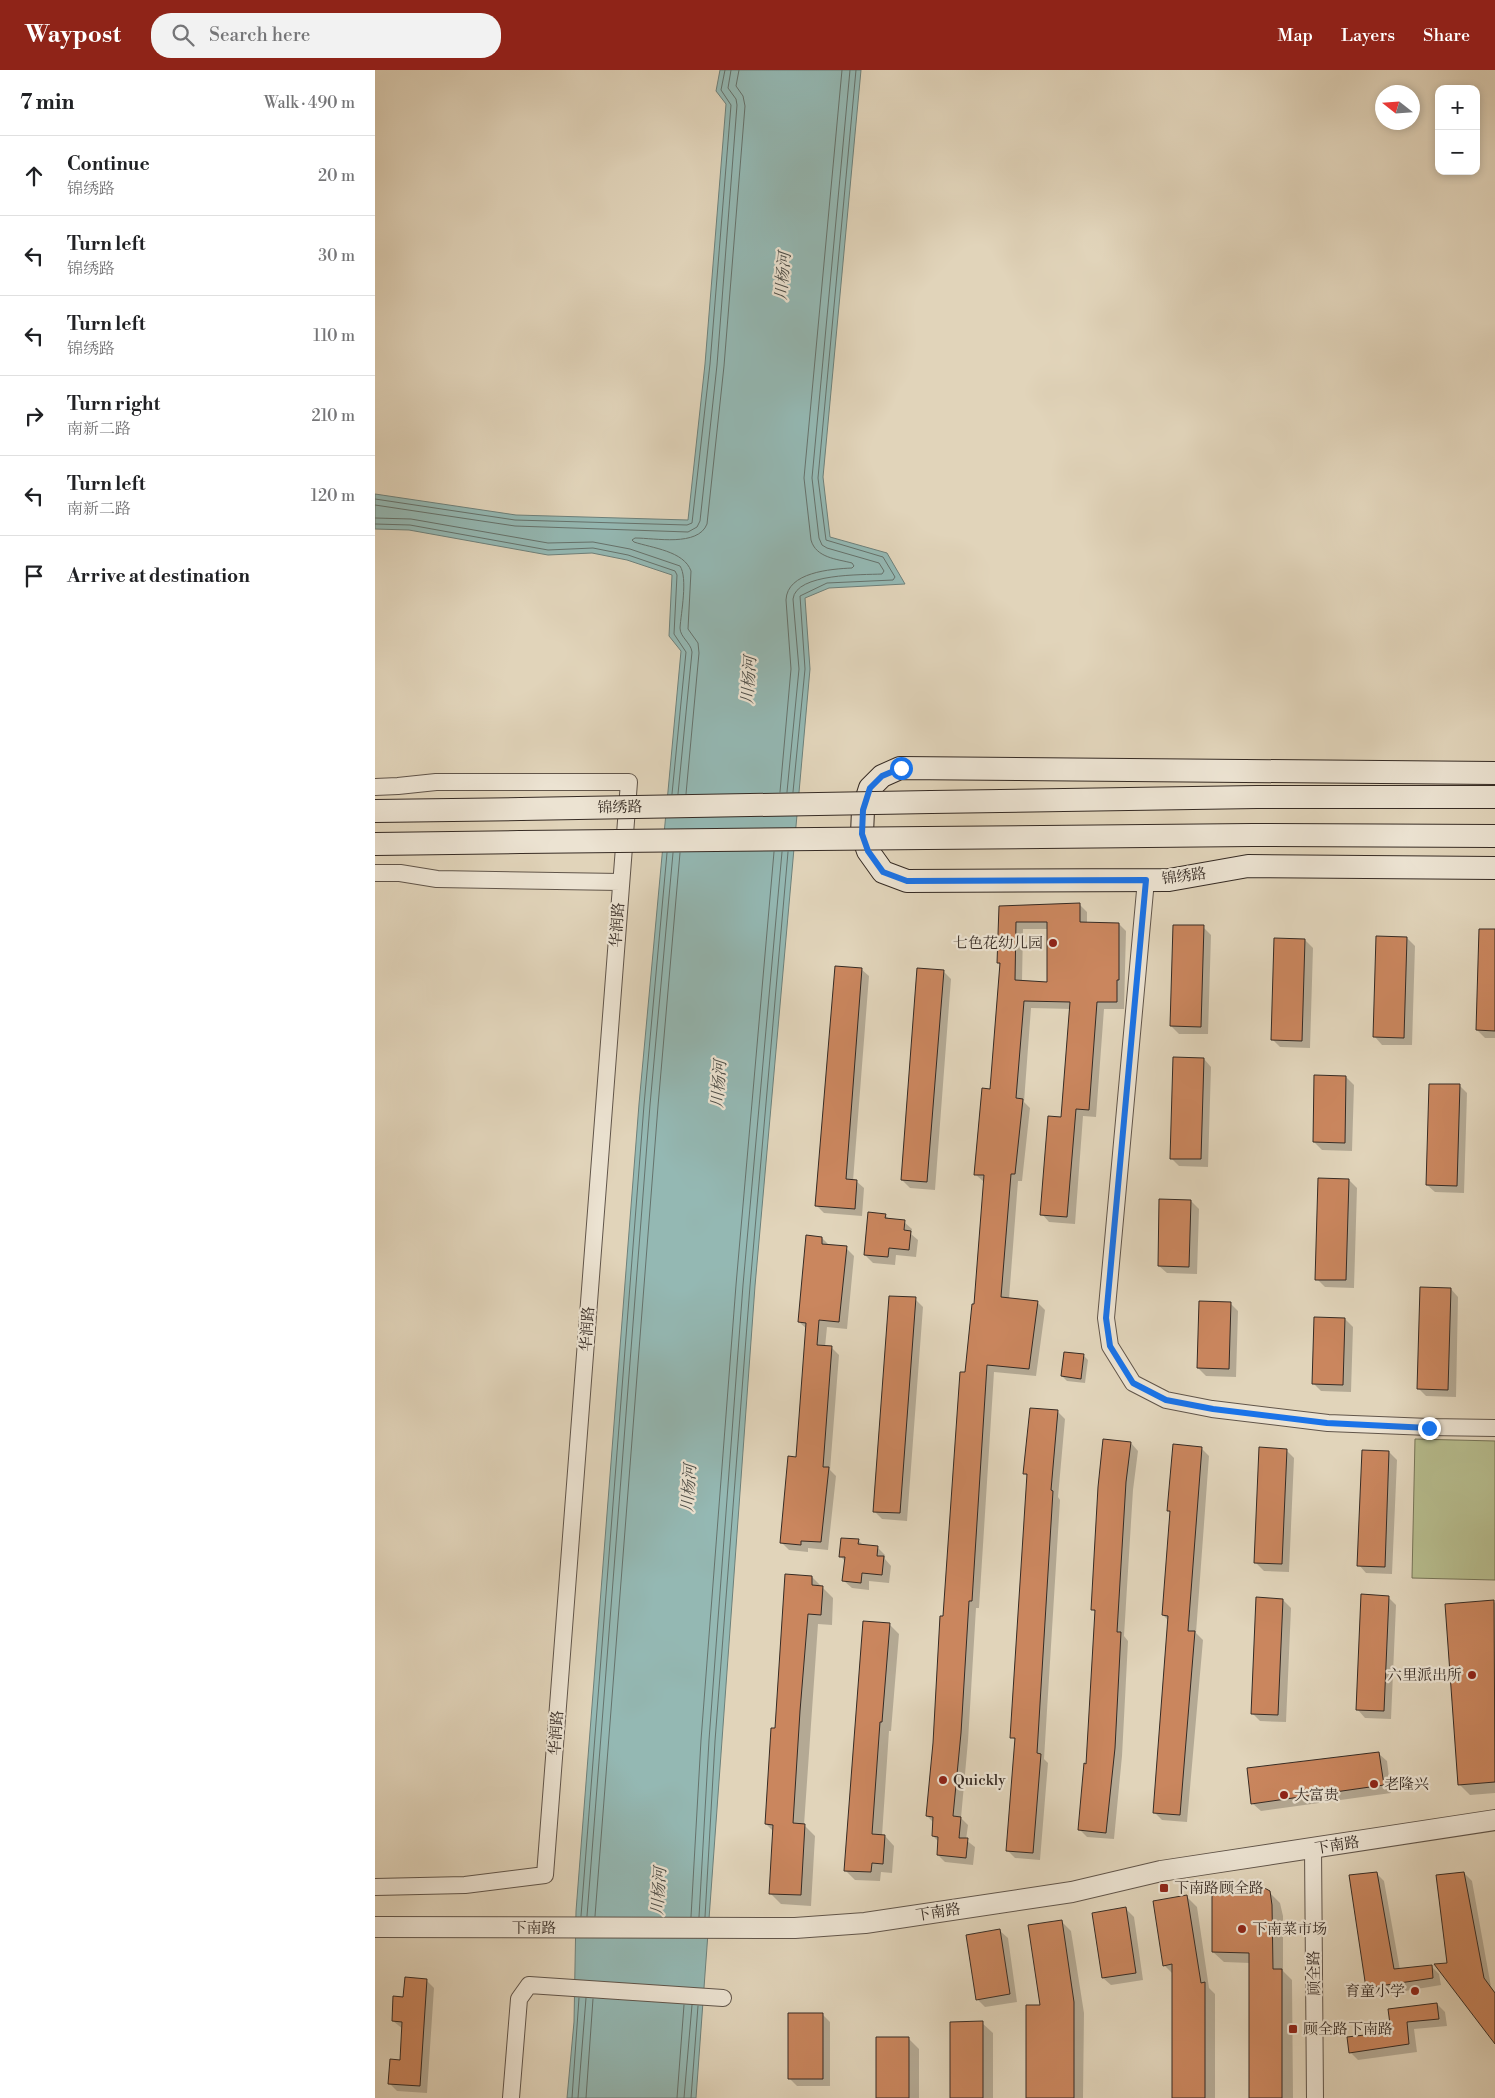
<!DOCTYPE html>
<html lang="en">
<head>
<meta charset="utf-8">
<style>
	body { margin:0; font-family:"Libre Bodoni","Noto Serif SC",serif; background:#f2f2f2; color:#202124 }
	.controls { position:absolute; right:15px; top:15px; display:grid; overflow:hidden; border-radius:10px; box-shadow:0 2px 8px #0003 }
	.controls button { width:45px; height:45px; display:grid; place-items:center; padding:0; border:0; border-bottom:1px solid #e0e0e0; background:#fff; color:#202124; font:25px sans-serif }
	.compass { position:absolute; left:1000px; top:15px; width:45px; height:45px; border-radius:50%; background:#fff; box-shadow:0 2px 8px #0003; rotate:287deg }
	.stop { position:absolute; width:15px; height:15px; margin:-11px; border:4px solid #1a73e8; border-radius:50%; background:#fff }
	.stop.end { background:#1a73e8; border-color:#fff; box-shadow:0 1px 5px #0008 }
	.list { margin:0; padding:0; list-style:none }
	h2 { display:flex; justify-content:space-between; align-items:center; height:65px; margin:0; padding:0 20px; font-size:21px }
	h2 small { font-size:16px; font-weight:400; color:#757577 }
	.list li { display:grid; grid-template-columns:32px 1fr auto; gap:15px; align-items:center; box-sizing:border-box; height:80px; padding:0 20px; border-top:1px solid #e0e0e0 }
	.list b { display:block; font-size:19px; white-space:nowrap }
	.list p { margin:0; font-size:16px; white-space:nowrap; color:#757577 }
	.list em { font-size:16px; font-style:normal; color:#757577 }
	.icon { flex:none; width:28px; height:28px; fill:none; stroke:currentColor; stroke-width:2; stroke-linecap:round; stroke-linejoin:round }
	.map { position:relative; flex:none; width:1120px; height:2028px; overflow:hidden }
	header { display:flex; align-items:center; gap:30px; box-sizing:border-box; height:70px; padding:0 25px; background:#8f2418; color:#fff }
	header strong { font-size:24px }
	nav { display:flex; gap:28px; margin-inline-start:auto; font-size:18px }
	.search { width:350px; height:45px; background:#f2f2f2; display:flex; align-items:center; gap:12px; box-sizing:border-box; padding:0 18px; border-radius:20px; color:#757577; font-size:19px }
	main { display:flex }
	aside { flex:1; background:#fff }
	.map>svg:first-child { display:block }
	.green { fill:#b6bc8d; stroke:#767458 }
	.water { fill:#94b8b3; stroke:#6e807a }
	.shadow { fill:#0003; fill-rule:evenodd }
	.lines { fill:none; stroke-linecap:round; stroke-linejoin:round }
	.shore { stroke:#65726c; stroke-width:1 }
	.building { fill:#ca865e; stroke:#362b24; fill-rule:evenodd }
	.minor-casing { stroke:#61554a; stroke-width:18 }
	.tertiary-casing { stroke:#61554a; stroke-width:22 }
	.secondary-casing { stroke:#362b24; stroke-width:24 }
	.minor { stroke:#ece3d2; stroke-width:16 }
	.tertiary { stroke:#ece3d2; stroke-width:20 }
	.secondary { stroke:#ece3d2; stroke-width:22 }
	.secondary-bridge-casing { stroke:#362b24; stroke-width:24; stroke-linecap:butt }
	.secondary-bridge { stroke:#ece3d2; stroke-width:22 }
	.route { stroke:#1a73e8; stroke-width:6 }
	.poi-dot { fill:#8f2418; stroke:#ece3d2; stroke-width:2 }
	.labels { text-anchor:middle; stroke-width:4.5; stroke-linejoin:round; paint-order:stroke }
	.street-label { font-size:15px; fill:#362b24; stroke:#ece3d2 }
	.poi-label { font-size:15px; fill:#362b24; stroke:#ece3d2; text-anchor:start }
	.water-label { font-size:16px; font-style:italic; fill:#4e4e48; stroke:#ece3d2 }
</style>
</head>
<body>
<header>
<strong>Waypost</strong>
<div class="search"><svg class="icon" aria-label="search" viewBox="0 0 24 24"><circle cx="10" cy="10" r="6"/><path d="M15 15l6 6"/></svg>Search here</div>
<nav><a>Map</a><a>Layers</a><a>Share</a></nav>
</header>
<main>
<aside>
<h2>7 min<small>Walk · 490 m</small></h2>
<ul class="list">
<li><svg class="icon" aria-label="ahead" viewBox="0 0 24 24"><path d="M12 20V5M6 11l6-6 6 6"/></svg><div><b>Continue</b><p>锦绣路</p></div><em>20 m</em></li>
<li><svg class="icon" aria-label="left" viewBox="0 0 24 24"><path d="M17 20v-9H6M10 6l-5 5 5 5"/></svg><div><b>Turn left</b><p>锦绣路</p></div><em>30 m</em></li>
<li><svg class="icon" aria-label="left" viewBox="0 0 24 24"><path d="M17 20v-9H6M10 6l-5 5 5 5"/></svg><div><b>Turn left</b><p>锦绣路</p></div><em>110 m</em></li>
<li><svg class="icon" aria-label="right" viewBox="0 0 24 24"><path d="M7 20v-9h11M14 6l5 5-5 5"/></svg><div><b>Turn right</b><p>南新二路</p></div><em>210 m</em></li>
<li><svg class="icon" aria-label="left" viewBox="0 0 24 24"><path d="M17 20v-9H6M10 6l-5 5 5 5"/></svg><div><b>Turn left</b><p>南新二路</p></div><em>120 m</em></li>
<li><svg class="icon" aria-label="arrive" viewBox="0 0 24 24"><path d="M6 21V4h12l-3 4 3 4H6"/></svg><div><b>Arrive at destination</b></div></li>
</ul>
</aside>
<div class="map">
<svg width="1120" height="2028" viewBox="0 0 1120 2028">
	<rect width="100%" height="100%" fill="#e1d4ba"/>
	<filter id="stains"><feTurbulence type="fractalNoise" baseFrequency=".004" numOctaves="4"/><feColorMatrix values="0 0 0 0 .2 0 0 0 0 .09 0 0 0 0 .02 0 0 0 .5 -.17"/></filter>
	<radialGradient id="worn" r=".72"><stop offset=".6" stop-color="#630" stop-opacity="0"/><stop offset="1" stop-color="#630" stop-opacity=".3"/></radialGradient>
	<path class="green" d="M1040,1369L1120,1371V1510L1037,1508Z"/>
	<path class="water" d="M345,0H486L448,407L455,467L512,483L530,514L454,518L430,528L435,599L380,1216L321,2028H192L199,1952L201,1841L264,1034L306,581L294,566L297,505L252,490L217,483L173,485L34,460L0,459V424L141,445L313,450L330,294L351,34L341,21Z"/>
	<path class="shadow" d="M705,835L712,842V853L744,854L751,861L749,939H729L721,1047L708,1046L700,1154L674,1152L667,1144L687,1048L696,939L656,938L649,1032L655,1038L647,1111H643L634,1229L662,1232L670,1240L661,1306L619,1302L604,1538H601L593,1671L586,1748L593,1755L591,1770L600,1777L598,1795L570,1792L563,1785L564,1772L558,1766L559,1753L552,1746L591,1304L600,1235L609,1112L600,1104L616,1020L626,896L623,893L625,837ZM648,859H674L673,913L647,911Z
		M828,857L836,865L833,964H804L796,956Z
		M1120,860V968H1110L1102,960Z
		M1032,868L1040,876L1037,975H1007L1000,967Z
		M930,870L938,878L935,978L905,977L897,969Z
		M486,899L494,906L478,1111H481L489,1118L487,1146L449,1143L442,1136Z
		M568,901L576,909L560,1120L535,1118L527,1110Z
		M829,989L836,997L833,1097L804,1096L796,1088Z
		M971,1007L979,1015L977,1081L947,1080L939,1072Z
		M1084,1015L1092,1023L1089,1123L1060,1122L1052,1115Z
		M974,1110L982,1118L979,1218L950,1217L942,1209Z
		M816,1131L824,1139L822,1204L792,1203L784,1196Z
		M510,1145L515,1150L529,1152L537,1159L536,1164L543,1170L541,1187L521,1185L520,1195L498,1193L490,1185Z
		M447,1168L455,1176L471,1178L479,1186L472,1259L452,1257L450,1277H456L464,1285L455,1400L461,1406L453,1480L433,1478V1482L414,1480L406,1472L422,1388L432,1259L424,1252Z
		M1076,1219L1083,1227L1081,1327L1051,1326L1043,1318Z
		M540,1229L548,1237L532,1451L507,1449L499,1441Z
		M855,1233L863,1241L861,1307L831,1306L823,1298Z
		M970,1249L978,1257L976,1322L946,1321L938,1313Z
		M708,1285L713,1290L710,1313L692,1311L687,1306Z
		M683,1342L690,1349L683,1427L685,1430L669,1689L673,1693L665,1790L640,1788L632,1780L641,1671L637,1667L653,1407L650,1404Z
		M756,1373L763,1381L758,1420L749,1566L753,1571L747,1686L739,1769L712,1767L704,1759L713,1695L721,1543L717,1539Z
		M826,1378L834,1386L821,1563L828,1570L812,1752L787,1750L779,1742L794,1551L788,1545L796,1443L793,1440Z
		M911,1380L919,1388L914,1502L889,1501L881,1493Z
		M1014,1382L1022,1390L1017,1504L991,1503L984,1495Z
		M483,1470L489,1476L502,1477L510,1485V1489L516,1496L514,1513L494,1511V1520L477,1518L469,1511L470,1491L465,1486Z
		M437,1507L458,1528L457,1555L443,1554L429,1755L440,1766L436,1836L406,1834L395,1823L399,1762L391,1754L401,1660Z
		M1013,1527L1021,1535L1016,1649L990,1648L983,1640Z
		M908,1530L916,1538L911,1652L885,1651L877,1643Z
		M1118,1531L1120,1533V1723L1095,1725L1084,1714Z
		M514,1554L524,1564L516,1661H514L507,1766H510L519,1776L517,1803L506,1802L505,1811L480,1810L470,1800Z
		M1004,1684L1012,1691L1016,1723L886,1741L878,1734Z
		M1001,1803L1009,1811L1025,1900L1056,1896L1064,1904L1066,1915L1000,1926L992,1918Z
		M1089,1803L1097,1811L1116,1917L1120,1922V1970L1074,1894Z
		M894,1822L905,1833L908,1846V1901L917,1910L918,2028H876L875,1893L849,1892L838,1882Z
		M812,1827L822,1837L834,1918L840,1924V2028H799V1905L789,1895Z
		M751,1839L759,1847L768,1910L736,1915L728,1908Z
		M686,1851L696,1861L709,1943L708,2028H652L666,1936Z
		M625,1861L633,1868L642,1932L610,1937L602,1929Z
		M51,1910L59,1918L52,2023L22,2021L14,2013L26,1991L28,1959L18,1951L30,1928Z
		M1062,1934L1070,1942L1072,1956L1039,1959L1042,1982L983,1990L975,1982L1018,1963L1015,1940Z
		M447,1944L455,1952V2016H422L414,2008Z
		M607,1953L618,1963V2028H576Z
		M533,1968L544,1979V2028H502Z"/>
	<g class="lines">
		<path class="shore" d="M0,429L140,450L312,455L317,453L335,294L356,35L346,20L350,0
			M0,435L140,456L313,462L322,457L325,451L342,295L362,35L361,29L353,18L356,0
			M0,448L36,449L173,473L218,472L255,479L305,496C313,508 306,543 305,558C305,567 316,573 317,582L303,724
			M0,454L35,455L173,480L218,478L253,485L300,501L302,505L299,564L311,582L297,724
			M405,722L416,599L411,530C412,502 456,499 477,498L479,496L477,493C462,489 441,488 436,470L429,408L467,0
			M412,722L424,599L418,529C421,503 487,505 507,504L509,501L504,493L452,478L447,475L444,468L437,408L475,0
			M418,722L430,599L425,526L452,513L518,510L520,507L508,487L451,470L443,408L481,0
			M311,724L324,583L323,573L313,559L316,501C309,481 277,478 259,472L257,470L260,468C280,468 323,477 332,454L349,296L370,36L368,26L361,16L364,0
			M206,1846L269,1035L292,783
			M212,1846L275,1035L298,783
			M220,1846L283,1036L305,783
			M316,1847L326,1670L361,1215L399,782
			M324,1847L334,1670L368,1215L407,782
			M330,1847L340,1671L375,1216L413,782
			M197,2028L204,1928
			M203,2028L211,1928
			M211,2028L218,1929
			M302,2028L309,1935
			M309,2028L317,1935
			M316,2028L323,1936"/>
	</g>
	<path class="building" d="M705,833V852L744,853V910H742V932H722L714,1040L701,1039L692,1147L665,1145L673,1046L686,1047L695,932L649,931L641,1028L648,1029L640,1104H636L626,1227L663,1231L654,1299L612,1295L597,1531H594L586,1663L578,1746L586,1747L584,1768H593L591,1788L562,1785L563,1767L557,1766L558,1747L551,1746L558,1673L565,1546H568L585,1302H590L597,1234H599L609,1105H599L607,1018L615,1019L625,893H622L624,836ZM641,852H672V912L640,910Z
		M798,855H829L826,957L795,956Z
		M1104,859H1120V961L1101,960Z
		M1001,866L1032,867L1029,968L998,967Z
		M899,868L930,869L927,971L896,970Z
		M460,896L487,898L471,1109L482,1110L480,1139L440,1136Z
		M542,898L569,900L552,1112L526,1110Z
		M798,987L829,988L826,1089H795Z
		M939,1005L971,1006L970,1073L938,1072Z
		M1054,1014H1085L1082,1116L1051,1115Z
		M943,1108L974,1109L971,1210H940Z
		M784,1129L816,1130L814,1197L783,1196Z
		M493,1142L511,1144L510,1148L530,1150L529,1160L536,1161L534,1180L514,1178L513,1187L489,1185Z
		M431,1165L447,1167V1174L472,1176L464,1252L444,1250L442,1275L457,1276L448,1397H454L446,1472L426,1471V1475L405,1473L413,1386L421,1387L431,1253L423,1252Z
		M1045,1217L1076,1218L1073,1320L1042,1319Z
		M514,1226L541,1227L525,1443L498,1442Z
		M824,1231L856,1232L854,1299L822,1298Z
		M939,1247L970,1248L968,1315L937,1314Z
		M689,1282L709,1284L706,1309L686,1306Z
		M655,1338L683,1340L676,1420L678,1421L662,1683L666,1684L658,1783L631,1781L640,1668H635L652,1404H648Z
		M728,1369L756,1372L751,1412L742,1562H746L740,1678L731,1763L703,1760L709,1693L711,1694L720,1540H716L723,1417Z
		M798,1374L827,1377L813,1561H820L805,1745L778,1743L793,1546L787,1545L795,1441H792Z
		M884,1377L912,1379L907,1494L879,1493Z
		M987,1380L1014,1381L1010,1497L982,1496Z
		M466,1468L484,1469L483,1474L503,1476L502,1486H509L507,1505L487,1503L486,1513L467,1511L470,1487H464Z
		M410,1504L437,1506V1515L448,1516L446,1545L433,1544L425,1641L418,1753L430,1754L426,1825L394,1824L398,1755L390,1754L396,1658H400Z
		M986,1524L1014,1526L1009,1641L981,1640Z
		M881,1527L908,1529L903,1645L876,1644Z
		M1119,1530L1120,1712L1083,1715L1070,1534Z
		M488,1551L515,1553L507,1652H505L497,1764L510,1765L508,1794L497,1793L496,1802L469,1801Z
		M1004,1682L1009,1715L876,1734L872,1698Z
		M1002,1802L1019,1899L1057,1895L1058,1908L991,1918L974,1805Z
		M1089,1802L1109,1908L1120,1923V1974L1059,1894L1072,1893L1061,1805Z
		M884,1815L895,1821L897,1835L898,1899H907V2028H874V1883L837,1882V1816Z
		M812,1825L826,1913L830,1912V2028H797V1894L788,1896L778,1831Z
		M751,1837L761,1903L727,1908L717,1843Z
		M687,1850L699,1932V2028H651V1935H665L653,1855Z
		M625,1859L635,1924L601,1930L591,1865Z
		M30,1907L52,1909L45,2016L13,2014L15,1989L25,1990L27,1952L17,1951L18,1926L28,1927Z
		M1062,1933L1064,1949L1032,1952L1034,1974L974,1983L972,1967L1016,1962L1013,1939Z
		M413,1943H448V2009H413Z
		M608,1951V2028H575V1952Z
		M501,1967H534V2028H501Z"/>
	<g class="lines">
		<defs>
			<path id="minor" d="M0,717L23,716L61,712H254L170,1805L90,1815L0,1817
				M0,803H25L62,809L245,812
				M771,810L731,1248L735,1276L758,1313L791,1330L837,1339L953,1353L1054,1357L1120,1358
				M938,1778L940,2028
				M136,2028L144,1929L154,1915L348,1928"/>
			<path id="tertiary" d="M0,1857L420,1858L490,1853L697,1822L786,1801L1120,1750"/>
			<path id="secondary" d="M1120,703L525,698L507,706L495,718L488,740L487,764L493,781L508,802L532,811L794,810L873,796L1120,798
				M556,732L882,727H1120
				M0,741L146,739
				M551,768L877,765L1120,766
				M0,774L145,772"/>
		</defs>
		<use href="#minor" class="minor-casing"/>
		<use href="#tertiary" class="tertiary-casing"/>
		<use href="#secondary" class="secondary-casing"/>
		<use href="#minor" class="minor"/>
		<use href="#tertiary" class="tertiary"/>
		<use href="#secondary" class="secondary"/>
		<defs>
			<path id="secondary-bridge" d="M146,739L556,732
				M145,772L551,768"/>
		</defs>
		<use href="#secondary-bridge" class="secondary-bridge-casing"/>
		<use href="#secondary-bridge" class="secondary-bridge"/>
	</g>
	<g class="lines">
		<path class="route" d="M526,698L507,706L495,718L488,740L487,764L493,781L508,802L532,811L771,810L731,1248L735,1276L758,1313L791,1330L838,1339L952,1353L1054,1358"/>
	</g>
	<g class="poi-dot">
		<circle cx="678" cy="873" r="5"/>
		<circle cx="1097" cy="1605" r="5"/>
		<circle cx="568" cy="1710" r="5"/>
		<circle cx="999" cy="1714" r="5"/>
		<circle cx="909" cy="1725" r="5"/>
		<rect x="784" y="1813" width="10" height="10" rx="2.5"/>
		<circle cx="867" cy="1859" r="5"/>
		<circle cx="1040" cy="1921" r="5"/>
		<rect x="913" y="1954" width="10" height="10" rx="2.5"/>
	</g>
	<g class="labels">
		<g class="street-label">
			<text transform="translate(245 737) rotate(-1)" y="5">锦绣路</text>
			<text transform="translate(809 806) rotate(-8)" y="5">锦绣路</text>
			<text transform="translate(242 855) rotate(-86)" y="5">华润路</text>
			<text transform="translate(212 1259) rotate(-86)" y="5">华润路</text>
			<text transform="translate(181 1663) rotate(-86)" y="5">华润路</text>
			<text transform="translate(962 1775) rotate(-9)" y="5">下南路</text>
			<text transform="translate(563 1842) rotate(-9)" y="5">下南路</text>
			<text x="159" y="1863">下南路</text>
			<text transform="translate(939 1903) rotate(-91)" y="5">顾全路</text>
		</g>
		<g class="poi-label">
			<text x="668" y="878" text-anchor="end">七色花幼儿园</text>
			<text x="1087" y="1610" text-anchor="end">六里派出所</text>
			<text x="578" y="1715">Quickly</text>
			<text x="1009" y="1719">老隆兴</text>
			<text x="919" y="1730">大富贵</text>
			<text x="799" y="1823">下南路顾全路</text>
			<text x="877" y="1864">下南菜市场</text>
			<text x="1030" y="1926" text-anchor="end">育童小学</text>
			<text x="928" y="1964">顾全路下南路</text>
		</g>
		<g class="water-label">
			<text transform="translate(407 206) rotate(-85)" y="6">川杨河</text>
			<text transform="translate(373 610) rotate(-86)" y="6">川杨河</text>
			<text transform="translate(343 1014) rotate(-86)" y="6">川杨河</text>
			<text transform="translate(313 1418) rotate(-86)" y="6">川杨河</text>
			<text transform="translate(283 1821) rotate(-86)" y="6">川杨河</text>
		</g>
	</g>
	<rect width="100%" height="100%" filter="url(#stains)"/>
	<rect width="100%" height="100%" fill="url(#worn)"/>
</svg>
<div class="controls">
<button>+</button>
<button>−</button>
</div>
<svg class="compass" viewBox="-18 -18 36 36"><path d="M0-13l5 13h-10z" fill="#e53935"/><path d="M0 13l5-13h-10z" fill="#757577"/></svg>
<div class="stop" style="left:526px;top:698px"></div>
<div class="stop end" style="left:1054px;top:1358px"></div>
</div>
</main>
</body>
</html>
